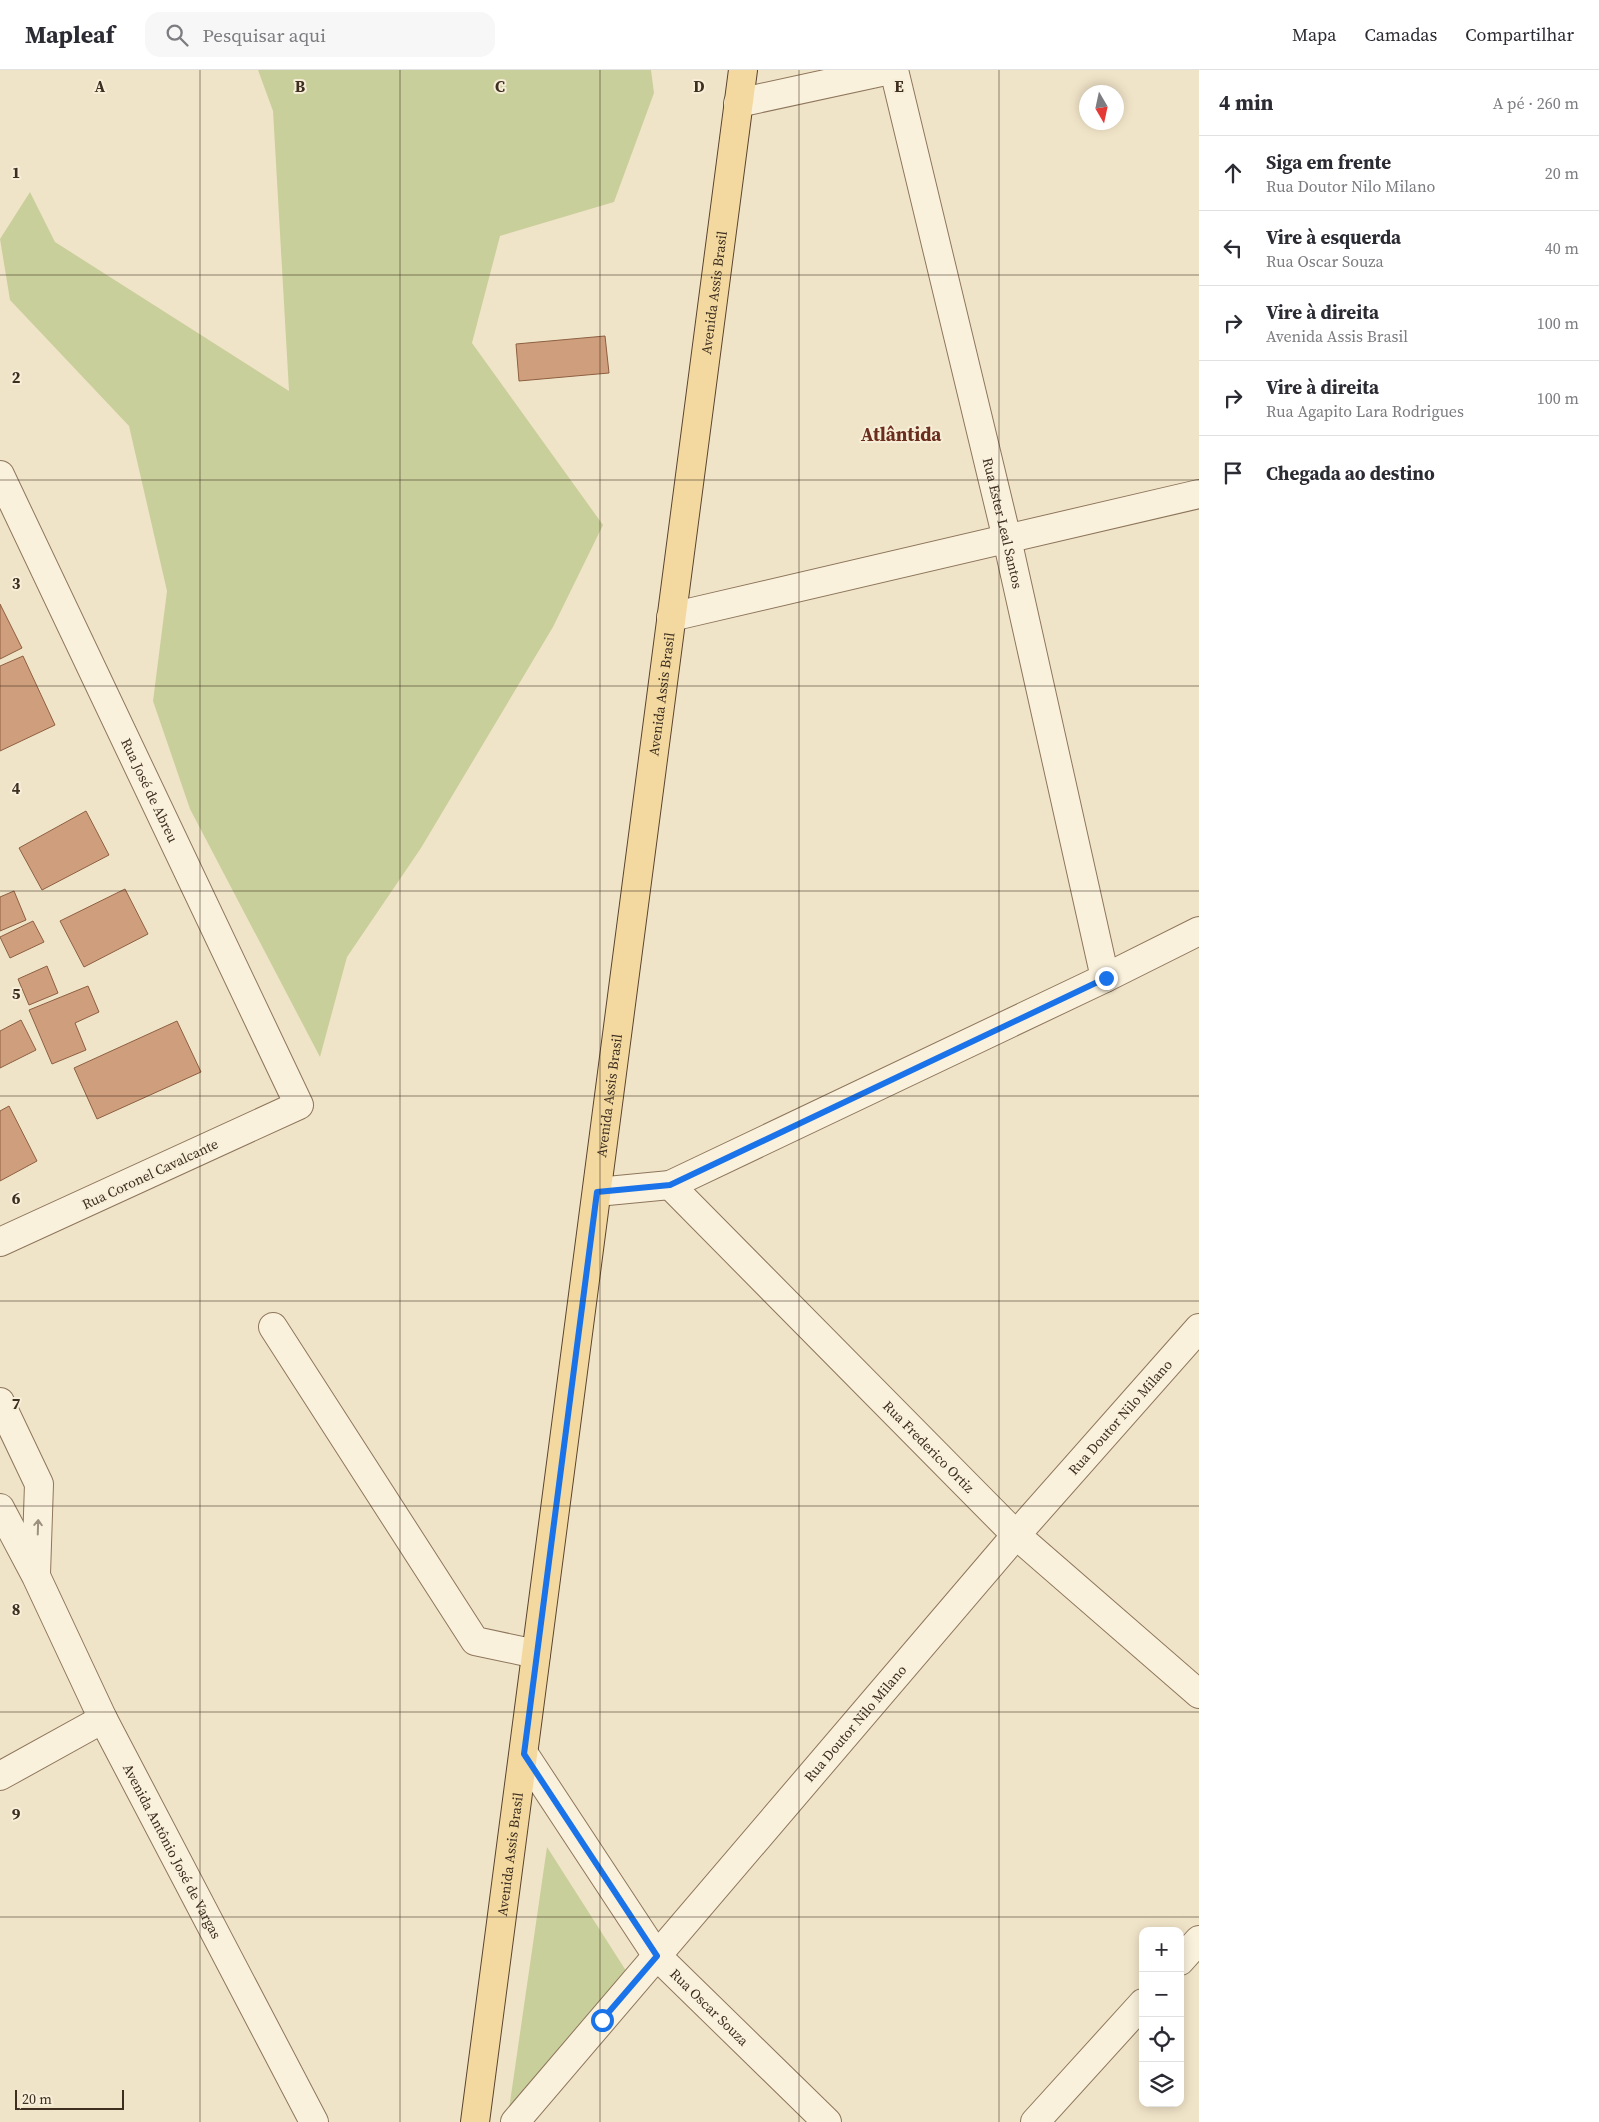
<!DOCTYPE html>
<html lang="pt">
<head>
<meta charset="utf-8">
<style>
	body { margin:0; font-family:"Source Serif 4",serif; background:#f7f7f7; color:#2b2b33 }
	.controls { position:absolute; right:15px; bottom:15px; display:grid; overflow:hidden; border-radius:10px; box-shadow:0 2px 12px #0003 }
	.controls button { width:45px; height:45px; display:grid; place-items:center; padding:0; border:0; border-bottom:1px solid #e1e1e2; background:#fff; color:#2b2b33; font:25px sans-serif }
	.compass { position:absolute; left:1079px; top:15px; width:45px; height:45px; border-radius:50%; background:#fff; box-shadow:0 2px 12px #0003; rotate:171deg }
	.scale { position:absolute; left:15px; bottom:12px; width:109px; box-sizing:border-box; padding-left:5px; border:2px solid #3d2e20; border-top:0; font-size:14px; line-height:18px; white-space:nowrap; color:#3d2e20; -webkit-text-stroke:4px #f7eed8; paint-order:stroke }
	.stop { position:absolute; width:15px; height:15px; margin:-11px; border:4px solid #1a73e8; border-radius:50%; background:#fff }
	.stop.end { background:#1a73e8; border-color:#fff; box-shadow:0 1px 5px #0008 }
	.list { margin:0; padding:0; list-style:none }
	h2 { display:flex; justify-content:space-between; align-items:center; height:65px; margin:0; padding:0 20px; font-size:21px }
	h2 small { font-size:16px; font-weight:400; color:#7c7c81 }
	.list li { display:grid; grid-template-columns:32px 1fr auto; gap:15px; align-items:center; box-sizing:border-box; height:75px; padding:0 20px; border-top:1px solid #e1e1e2 }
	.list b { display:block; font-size:19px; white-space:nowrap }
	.list p { margin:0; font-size:16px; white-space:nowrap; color:#7c7c81 }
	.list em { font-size:16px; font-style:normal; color:#7c7c81 }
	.icon { flex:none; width:28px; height:28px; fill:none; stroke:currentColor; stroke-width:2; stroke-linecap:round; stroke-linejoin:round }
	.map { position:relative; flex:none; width:1199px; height:2052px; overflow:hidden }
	header { display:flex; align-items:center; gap:30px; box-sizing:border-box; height:70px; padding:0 25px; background:#fff; border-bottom:1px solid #e1e1e2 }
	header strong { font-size:24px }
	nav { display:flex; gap:28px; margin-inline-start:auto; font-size:18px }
	.search { width:350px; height:45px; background:#f7f7f7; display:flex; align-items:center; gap:12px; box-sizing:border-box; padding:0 18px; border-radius:15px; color:#7c7c81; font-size:19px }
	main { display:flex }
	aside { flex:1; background:#fff }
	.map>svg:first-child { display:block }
	.green { fill:#c9cf9b }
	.building { fill:#cf9f7d; stroke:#8d5f41 }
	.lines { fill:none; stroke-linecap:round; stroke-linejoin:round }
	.minor-casing { stroke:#8d765c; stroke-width:30 }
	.major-casing { stroke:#5b4430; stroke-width:30 }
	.minor { stroke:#faf1dc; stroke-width:28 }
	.major { stroke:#f3d9a0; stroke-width:28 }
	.oneway { stroke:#9c907e }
	.route { stroke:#1a73e8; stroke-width:6 }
	.grid { fill:none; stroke:#3d2e20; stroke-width:1; stroke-opacity:0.55 }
	.labels { text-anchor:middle; stroke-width:4; stroke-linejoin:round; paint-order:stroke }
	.street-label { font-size:14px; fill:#3d2e20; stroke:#f7eed8 }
	.district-label { font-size:19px; font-weight:bold; fill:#6b2e1e; stroke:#f7eed8 }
	.grid-label { font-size:16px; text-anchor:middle; font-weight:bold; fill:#3d2e20; stroke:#f7eed8; stroke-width:4; stroke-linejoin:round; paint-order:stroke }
</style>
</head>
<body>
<header>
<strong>Mapleaf</strong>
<div class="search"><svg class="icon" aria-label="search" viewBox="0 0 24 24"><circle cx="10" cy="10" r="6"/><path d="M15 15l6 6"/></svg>Pesquisar aqui</div>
<nav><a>Mapa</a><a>Camadas</a><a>Compartilhar</a></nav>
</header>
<main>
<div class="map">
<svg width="1199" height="2052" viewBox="0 0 1199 2052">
	<rect width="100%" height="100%" fill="#f0e4c8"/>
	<path class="green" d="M258,0H651L654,23L614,132L500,166L472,273L603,455L553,557L421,778L347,887L320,987L190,739L153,631L167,521L129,356L10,230L0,169L30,122L55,172L289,321L273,41Z
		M547,1777L630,1907L508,2046Z"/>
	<path class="building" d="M605,266L609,303L519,311L516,274Z
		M0,534L22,578L0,589Z
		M23,586L55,655L0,681V596Z
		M86,741L109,785L42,820L19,778Z
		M125,819L148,864L84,897L60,851Z
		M14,821L26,850L0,861V827Z
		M33,851L44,872L10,888L0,867Z
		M47,896L58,923L29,935L18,909Z
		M88,916L99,942L75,953L86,980L52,994L29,940Z
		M21,950L36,980L0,998V961Z
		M177,951L201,1002L97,1049L74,998Z
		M9,1036L37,1091L0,1111V1041Z"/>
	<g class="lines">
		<defs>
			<g id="minor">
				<path id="s1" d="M894,0L1007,469L1105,908"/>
				<path d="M738,33L890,0"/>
				<path id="s2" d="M0,405L299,1035L0,1172"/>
				<path d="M671,547L1199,424"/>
				<path id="s3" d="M670,1115L1016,1465L1199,1624"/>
				<path d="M597,1122L670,1115L1105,908L1199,861"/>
				<path d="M273,1257L475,1571L536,1584"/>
				<path d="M0,1332L39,1414L36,1504"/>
				<path id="s4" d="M0,1438L36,1506L103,1649L314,2052"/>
				<path id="s5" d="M524,1684L657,1886L827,2052"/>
				<path d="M0,1706L103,1649"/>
				<path d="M1180,1891L1199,1870"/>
				<path id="s6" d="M515,2052L1016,1465L1199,1258"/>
				<path d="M1035,2052L1143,1933"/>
			</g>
			<g id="major">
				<path id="s7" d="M475,2052L743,0"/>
			</g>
		</defs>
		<use href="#minor" class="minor-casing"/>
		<use href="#major" class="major-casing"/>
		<use href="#minor" class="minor"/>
		<use href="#major" class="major"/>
	</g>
	<defs><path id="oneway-shaft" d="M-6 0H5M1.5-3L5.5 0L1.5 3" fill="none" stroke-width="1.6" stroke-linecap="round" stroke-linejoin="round" transform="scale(1.25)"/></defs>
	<use class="oneway" href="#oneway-shaft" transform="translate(38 1457) rotate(-88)"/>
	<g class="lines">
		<path class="route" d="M602,1950L657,1886L524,1684L597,1122L670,1115L1106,908"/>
	</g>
	<path class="grid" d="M200,0V2052M400,0V2052M600,0V2052M799,0V2052M999,0V2052M0,205H1199M0,410H1199M0,616H1199M0,821H1199M0,1026H1199M0,1231H1199M0,1436H1199M0,1642H1199M0,1847H1199"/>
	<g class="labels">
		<g class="street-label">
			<text dy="5" stroke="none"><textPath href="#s7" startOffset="1845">Avenida Assis Brasil</textPath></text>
			<text dy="5" stroke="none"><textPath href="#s1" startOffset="466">Rua Ester Leal Santos</textPath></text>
			<text dy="5" stroke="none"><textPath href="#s7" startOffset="1440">Avenida Assis Brasil</textPath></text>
			<text dy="5" stroke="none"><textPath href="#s2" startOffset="349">Rua José de Abreu</textPath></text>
			<text dy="5" stroke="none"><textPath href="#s7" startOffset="1035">Avenida Assis Brasil</textPath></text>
			<text transform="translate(150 1104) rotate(-25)" y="5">Rua Coronel Cavalcante</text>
			<text dy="5" stroke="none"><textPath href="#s6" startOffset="929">Rua Doutor Nilo Milano</textPath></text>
			<text dy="5" stroke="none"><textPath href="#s3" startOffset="368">Rua Frederico Ortiz</textPath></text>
			<text dy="5" stroke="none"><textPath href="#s6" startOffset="524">Rua Doutor Nilo Milano</textPath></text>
			<text dy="5" stroke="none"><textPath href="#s4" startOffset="384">Avenida Antônio José de Vargas</textPath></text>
			<text dy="5" stroke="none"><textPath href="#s7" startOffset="270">Avenida Assis Brasil</textPath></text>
			<text dy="5" stroke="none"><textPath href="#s5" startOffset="315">Rua Oscar Souza</textPath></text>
		</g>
		<g class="district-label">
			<text x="901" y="371">Atlântida</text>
		</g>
	</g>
	<g class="grid-label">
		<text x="100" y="22">A</text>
		<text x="300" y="22">B</text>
		<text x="500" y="22">C</text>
		<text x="699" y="22">D</text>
		<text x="899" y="22">E</text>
		<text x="16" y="108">1</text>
		<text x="16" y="313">2</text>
		<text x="16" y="519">3</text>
		<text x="16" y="724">4</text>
		<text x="16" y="929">5</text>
		<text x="16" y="1134">6</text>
		<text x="16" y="1339">7</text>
		<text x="16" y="1545">8</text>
		<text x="16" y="1750">9</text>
	</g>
</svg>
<div class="controls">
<button>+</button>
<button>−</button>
<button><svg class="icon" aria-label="locate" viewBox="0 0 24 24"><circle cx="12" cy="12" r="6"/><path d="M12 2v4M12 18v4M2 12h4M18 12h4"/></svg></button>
<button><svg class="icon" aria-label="layers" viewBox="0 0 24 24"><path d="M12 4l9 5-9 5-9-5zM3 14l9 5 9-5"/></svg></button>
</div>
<svg class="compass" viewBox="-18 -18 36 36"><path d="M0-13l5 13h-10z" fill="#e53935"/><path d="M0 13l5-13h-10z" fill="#7c7c81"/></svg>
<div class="scale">20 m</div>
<div class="stop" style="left:602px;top:1950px"></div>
<div class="stop end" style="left:1106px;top:908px"></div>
</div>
<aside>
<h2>4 min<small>A pé · 260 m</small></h2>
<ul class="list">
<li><svg class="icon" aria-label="ahead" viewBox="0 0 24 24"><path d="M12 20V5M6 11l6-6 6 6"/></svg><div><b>Siga em frente</b><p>Rua Doutor Nilo Milano</p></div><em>20 m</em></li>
<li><svg class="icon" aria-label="left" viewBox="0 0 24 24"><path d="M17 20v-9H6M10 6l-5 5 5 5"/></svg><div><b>Vire à esquerda</b><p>Rua Oscar Souza</p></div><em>40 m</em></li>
<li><svg class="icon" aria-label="right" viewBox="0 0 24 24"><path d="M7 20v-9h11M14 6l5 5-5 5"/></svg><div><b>Vire à direita</b><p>Avenida Assis Brasil</p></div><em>100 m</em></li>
<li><svg class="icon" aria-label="right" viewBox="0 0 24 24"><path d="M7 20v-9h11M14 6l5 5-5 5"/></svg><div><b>Vire à direita</b><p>Rua Agapito Lara Rodrigues</p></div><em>100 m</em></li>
<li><svg class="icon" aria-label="arrive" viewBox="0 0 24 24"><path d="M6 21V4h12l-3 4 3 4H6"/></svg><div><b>Chegada ao destino</b></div></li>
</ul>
</aside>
</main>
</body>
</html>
